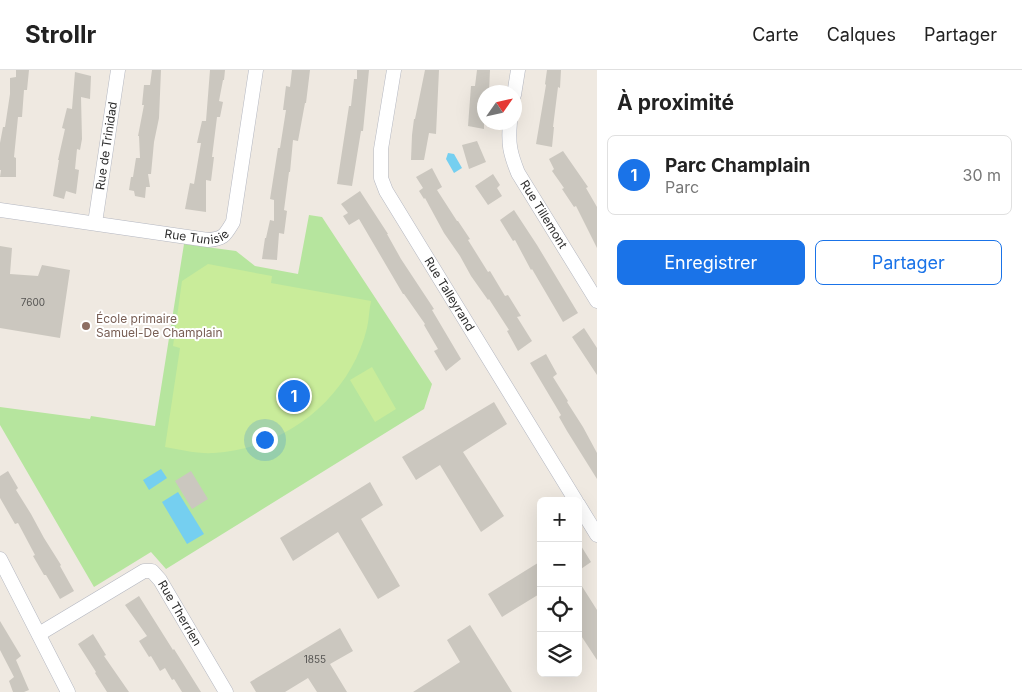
<!DOCTYPE html>
<html lang="fr">
<head>
<meta charset="utf-8">
<style>
	body { margin:0; font-family:Inter,sans-serif; background:#f2f2f2; color:#222 }
	.controls { position:absolute; right:15px; bottom:15px; display:grid; overflow:hidden; border-radius:8px; box-shadow:0 5px 20px #0002 }
	.controls button { width:45px; height:45px; display:grid; place-items:center; padding:0; border:0; border-bottom:1px solid #e0e0e0; background:#fff; color:#222; font:25px sans-serif }
	.compass { position:absolute; left:477px; top:15px; width:45px; height:45px; border-radius:50%; background:#fff; box-shadow:0 5px 20px #0002; rotate:56deg }
	.you { position:absolute; left:264px; top:369px; width:18px; height:18px; margin:-12px; border:4px solid #fff; border-radius:50%; background:#1a73e8; box-shadow:0 0 0 8px #1a73e833 }
	.badge { display:grid; place-items:center; width:32px; height:32px; border-radius:50%; background:#1a73e8; color:#fff; font-size:16px; font-weight:700 }
	.pin { position:absolute; translate:-50% -50%; border:2px solid #fff; box-shadow:0 1px 5px #0006 }
	.list { margin:0; padding:0; list-style:none }
	h2 { display:flex; justify-content:space-between; align-items:center; height:65px; margin:0; padding:0 20px; font-size:21px }
	h2 small { font-size:16px; font-weight:400; color:#767676 }
	.list li { display:grid; grid-template-columns:32px 1fr auto; gap:15px; align-items:center; box-sizing:border-box; height:80px; margin:0 10px 10px; padding:0 10px; border:1px solid #e0e0e0; border-radius:8px }
	.list b { display:block; font-size:19px; white-space:nowrap }
	.list p { margin:0; font-size:16px; white-space:nowrap; color:#767676 }
	.list em { font-size:16px; font-style:normal; color:#767676 }
	.actions { display:flex; gap:10px; padding:15px 20px }
	.actions a { flex:1; padding:11px 0; border:1px solid #1a73e8; border-radius:8px; text-align:center; font-size:18px; color:#1a73e8 }
	.actions .main { background:#1a73e8; color:#fff }
	.icon { flex:none; width:28px; height:28px; fill:none; stroke:currentColor; stroke-width:2; stroke-linecap:round; stroke-linejoin:round }
	.map { position:relative; flex:none; width:597px; height:622px; overflow:hidden }
	header { display:flex; align-items:center; gap:30px; box-sizing:border-box; height:70px; padding:0 25px; background:#fff; border-bottom:1px solid #e0e0e0 }
	header strong { font-size:24px }
	nav { display:flex; gap:28px; margin-inline-start:auto; font-size:18px }
	main { display:flex }
	aside { flex:1; background:#fff }
	.map>svg:first-child { display:block }
	.green { fill:#b6e59e }
	.pitch { fill:#c9ec9a }
	.water { fill:#75cff0 }
	.building { fill:#cbc7bf }
	.lines { fill:none; stroke-linecap:round; stroke-linejoin:round }
	.street-casing { stroke:#b4b7c1; stroke-width:15 }
	.street { stroke:#fff; stroke-width:14 }
	.education-dot { fill:#8d6e63; stroke:#fff; stroke-width:2 }
	.labels { text-anchor:middle; stroke-width:4; stroke-linejoin:round; paint-order:stroke }
	.number-label { font-size:10px; fill:#555452 }
	.street-label { font-size:12px; fill:#2e2e2e; stroke:#fff }
	.education-label { font-size:12px; fill:#785e54; stroke:#fff; text-anchor:start }
</style>
</head>
<body>
<header>
<strong>Strollr</strong>
<nav><a>Carte</a><a>Calques</a><a>Partager</a></nav>
</header>
<main>
<div class="map">
<svg width="597" height="622" viewBox="0 0 597 622">
	<rect width="100%" height="100%" fill="#efe9e1"/>
	<path class="green" d="M309,145L322,147L432,314L424,339L166,499L151,482L94,517L0,355V337L90,349L91,346L155,356L184,174L236,181L255,196L298,204Z"/>
	<path class="pitch" d="M208,194L272,206L271,213L371,231C369,240 369,249 367,258C350,328 285,379 214,383C198,384 181,380 165,377L180,278L173,276L182,211Z
		M372,297L396,339L375,352L350,310Z"/>
	<path class="water" d="M448,83L454,84L462,98L454,103L446,89Z
		M161,399L167,408L149,420L143,410Z
		M178,422L204,464L187,474L162,432Z"/>
	<path class="building" d="M16,0H29L27,20H24L22,47H18L14,87L16,88V107H0L1,100H0V73L3,57H5L10,24V8L16,7Z
		M152,0H161L159,48L154,72L151,104H148L150,117H146L145,128L135,126L134,121L129,120L131,107H133L136,88H140L139,66H138L144,35H142L144,15H150Z
		M210,0H225L224,10H223L219,31L223,32L220,47H217L212,87H214L211,111L206,110V142L185,139L190,113L194,114L201,73H197L202,51H206Z
		M292,0H310L306,33H305L298,71L293,70L290,102H289L284,140L287,141L284,164L279,163L277,190L262,189L265,168H266L270,150L274,151V130L270,129L278,78H280L286,40H283L286,16L290,17Z
		M357,0H369L363,61H361L352,116L337,114L349,36H351L354,9H357Z
		M425,0H439L436,64L429,63L424,90H411L412,65L414,49H415Z
		M477,0H490L489,22H484V59L468,56L471,16H475Z
		M547,0H561L560,18L558,17L553,57H554L552,77L536,74L546,15L545,14Z
		M75,2L91,6L90,29L81,27L82,69L80,80L77,79L75,99L79,100L76,124L66,121L64,129L53,126L59,90H58L65,59L62,58L67,38L72,39Z
		M477,71L486,92L469,99L462,75Z
		M563,81L588,117L586,118L597,137V178L576,136L574,137L562,119L564,118L552,101L554,99L549,89Z
		M432,98L442,117L437,120L457,151H458L470,169L468,170L488,202L490,201L505,226L508,225L521,246L517,247L532,271L518,281L507,261L509,260L489,229L488,230L471,206L460,186L444,163L425,128L424,129L419,121L423,118L416,107Z
		M493,104L500,115L497,118L502,126L488,135L475,116Z
		M360,121L388,164H387L401,189L434,239L432,240L461,289L446,301L434,281L438,279L424,255L425,254L404,224H403L359,149L349,155L343,146L348,143L341,134Z
		M514,140L537,175L578,243L563,252L532,199L531,200L515,170L513,171L500,150Z
		M0,176L12,178L10,204L38,206L42,195L70,200L60,268L0,258Z
		M584,258L597,278V305L572,267Z
		M546,284L557,304L553,307L568,331L567,332L583,357L597,383V409L567,361L559,347L561,345L530,293Z
		M494,332L507,354L463,382L504,446L481,462L440,395L416,410L402,387Z
		M8,401L18,418L16,420L31,444L44,468L61,495L60,496L74,521L60,529L46,505H44L33,486L35,485L18,453L15,454L0,428V406Z
		M191,401L208,429L192,439L175,411Z
		M370,412L383,435L361,449L400,516L378,529L338,462L293,491L280,468Z
		M578,471L591,492L578,501Z
		M541,491V523L502,547L488,524Z
		M578,510L597,540V590L578,561Z
		M139,526L173,580L174,579L201,622H182L174,609L172,610L165,598L160,601L151,586L149,587L139,571L147,566L125,535Z
		M0,551L21,586L16,590L29,620L24,622H13L9,611L14,607L0,580Z
		M470,555L512,622H413L460,592L447,570Z
		M340,558L353,581L330,594L347,622H317L308,608L285,622H256L250,612Z
		M93,564L106,585L104,586L129,622H107L95,603L96,602L78,574Z"/>
	<g class="lines">
		<defs>
			<g id="street">
				<path id="s1" d="M394,0L381,79V108L386,121L576,431"/>
				<path d="M514,25L518,0"/>
				<path id="s2" d="M510,52C508,74 510,83 518,103L597,231"/>
				<path id="s3" d="M0,140L208,170C224,169 225,165 233,152L256,0"/>
				<path id="s4" d="M95,153L118,0"/>
				<path d="M578,434L597,465"/>
				<path d="M0,489L68,622"/>
				<path id="s5" d="M39,564L144,501H152L160,510L226,622"/>
			</g>
		</defs>
		<use href="#street" class="street-casing"/>
		<use href="#street" class="street"/>
	</g>
	<circle class="education-dot" cx="86" cy="256" r="5"/>
	<g class="labels">
		<g class="number-label">
			<text x="33" y="236">7600</text>
			<text x="315" y="593">1855</text>
		</g>
		<g class="street-label">
			<text dy="4" stroke="none"><textPath href="#s4" startOffset="78">Rue de Trinidad</textPath></text>
			<text dy="4" stroke="none"><textPath href="#s2" startOffset="101">Rue Tillemont</textPath></text>
			<text dy="4" stroke="none"><textPath href="#s3" startOffset="199">Rue Tunisie</textPath></text>
			<text dy="4" stroke="none"><textPath href="#s1" startOffset="244">Rue Talleyrand</textPath></text>
			<text dy="4" stroke="none"><textPath href="#s5" startOffset="181">Rue Therrien</textPath></text>
		</g>
		<g class="education-label">
			<text x="96" y="253">École primaire<tspan x="96" dy="14">Samuel-De Champlain</tspan></text>
		</g>
	</g>
</svg>
<div class="controls">
<button>+</button>
<button>−</button>
<button><svg class="icon" aria-label="locate" viewBox="0 0 24 24"><circle cx="12" cy="12" r="6"/><path d="M12 2v4M12 18v4M2 12h4M18 12h4"/></svg></button>
<button><svg class="icon" aria-label="layers" viewBox="0 0 24 24"><path d="M12 4l9 5-9 5-9-5zM3 14l9 5 9-5"/></svg></button>
</div>
<svg class="compass" viewBox="-18 -18 36 36"><path d="M0-13l5 13h-10z" fill="#e53935"/><path d="M0 13l5-13h-10z" fill="#767676"/></svg>
<div class="you"></div>
<div class="pin badge" style="left:294px;top:326px">1</div>
</div>
<aside>
<h2>À proximité<small></small></h2>
<ul class="list">
<li><span class="badge">1</span><div><b>Parc Champlain</b><p>Parc</p></div><em>30 m</em></li>
</ul>
<div class="actions"><a class="main">Enregistrer</a><a>Partager</a></div>
</aside>
</main>
</body>
</html>
